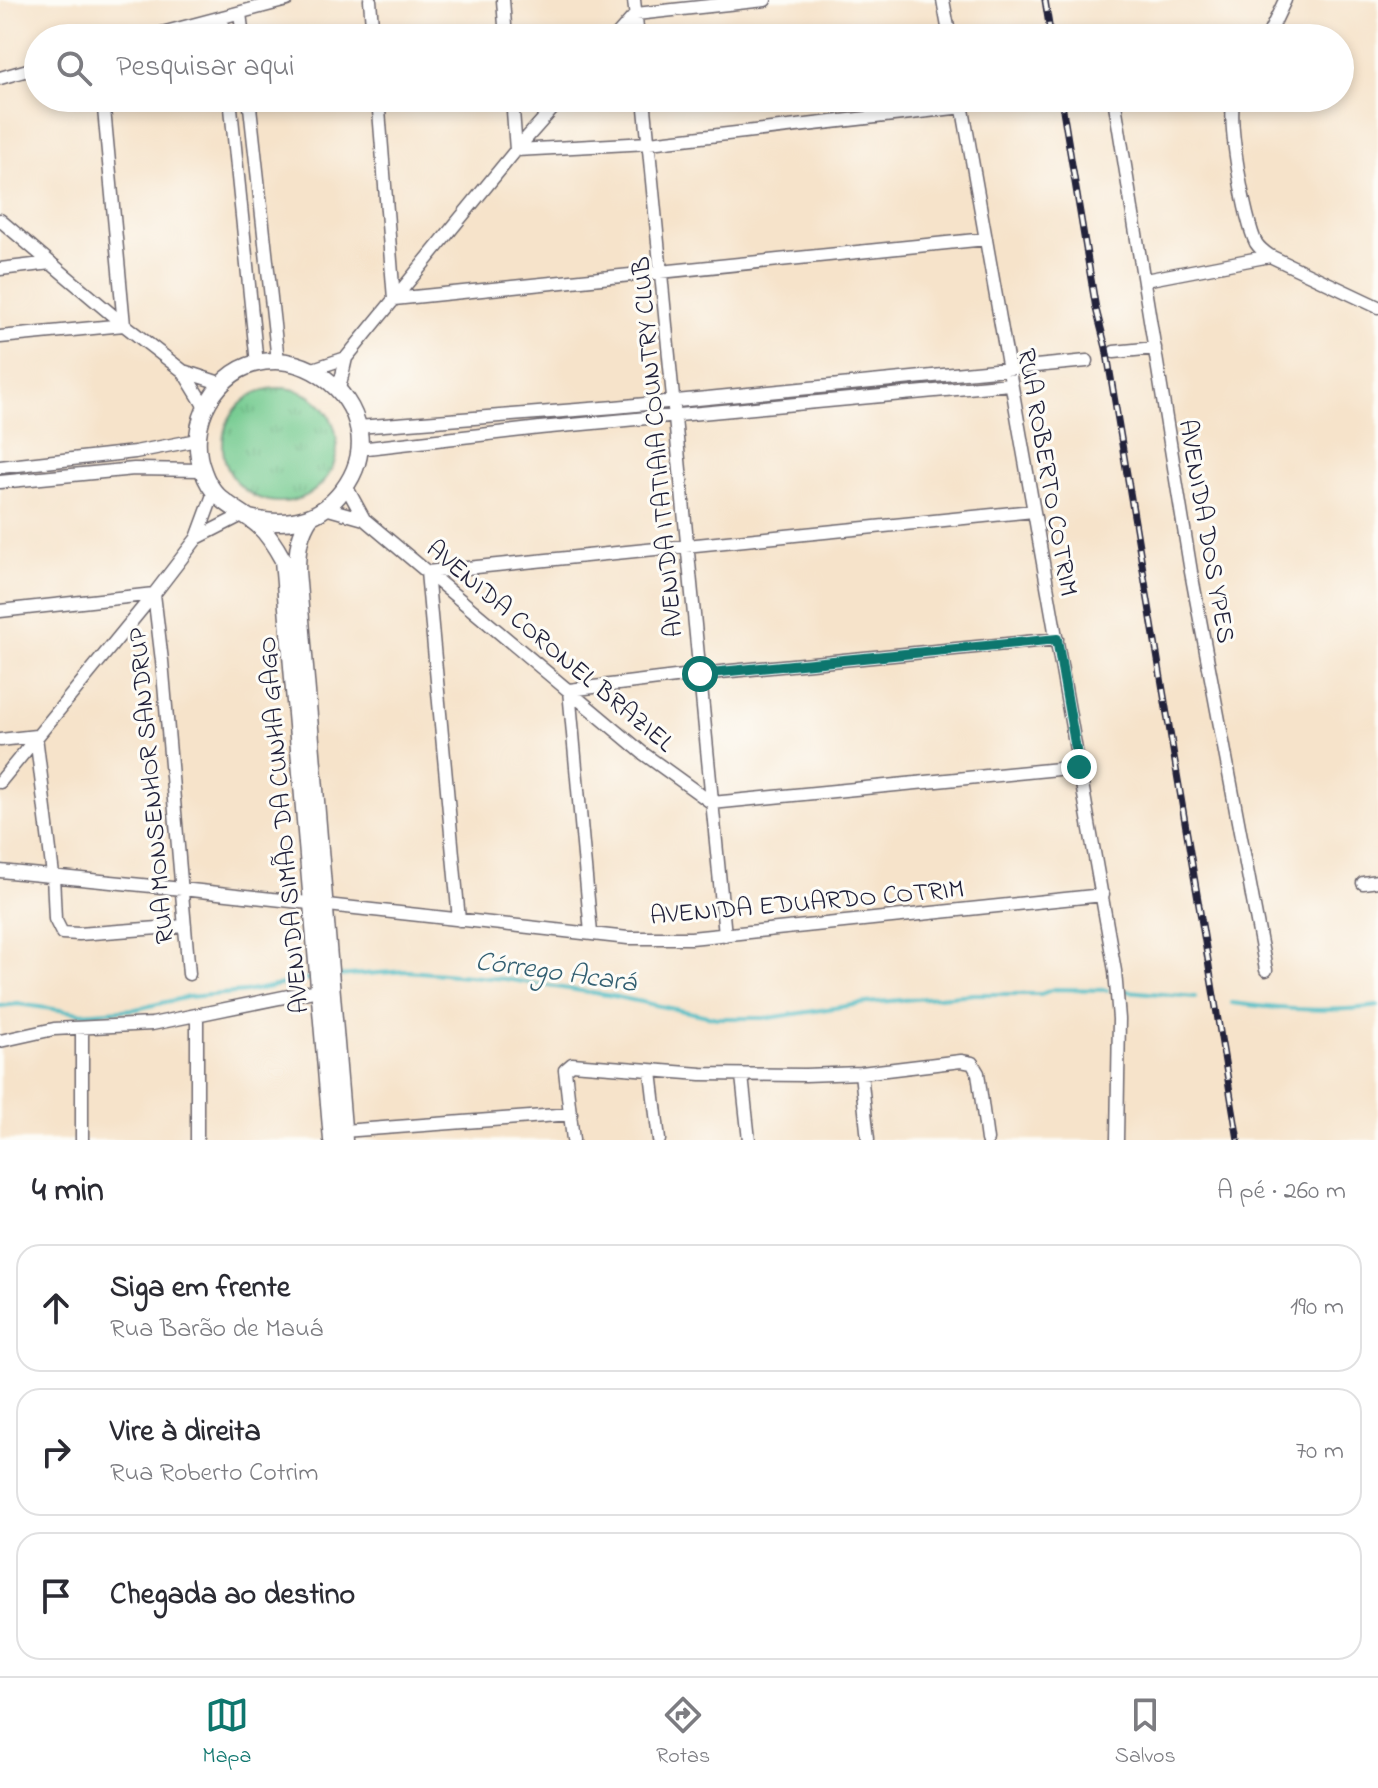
<!DOCTYPE html>
<html lang="pt">
<head>
<meta charset="utf-8">
<style>
	body { margin:0; font-family:"Indie Flower",sans-serif; background:#f2f2f3; color:#2b2b33 }
	.stop { position:absolute; width:24px; height:24px; margin:-18px; border:6px solid #0f766e; border-radius:50%; background:#fff }
	.stop.end { background:#0f766e; border-color:#fff; box-shadow:0 2px 8px #0008 }
	.list { margin:0; padding:0; list-style:none }
	h2 { display:flex; justify-content:space-between; align-items:center; height:104px; margin:0; padding:0 32px; font-size:34px }
	h2 small { font-size:26px; font-weight:400; color:#7c7c81 }
	.list li { display:grid; grid-template-columns:52px 1fr auto; gap:24px; align-items:center; box-sizing:border-box; height:128px; margin:0 16px 16px; padding:0 16px; border:2px solid #e1e1e2; border-radius:24px }
	.list b { display:block; font-size:30px; white-space:nowrap }
	.list p { margin:0; font-size:26px; white-space:nowrap; color:#7c7c81 }
	.list em { font-size:26px; font-style:normal; color:#7c7c81 }
	.icon { flex:none; width:44px; height:44px; fill:none; stroke:currentColor; stroke-width:2; stroke-linecap:round; stroke-linejoin:round }
	.map { position:relative; flex:none; width:1378px; height:1140px; overflow:hidden }
	.search { position:absolute; background:#fff; box-shadow:0 4px 12px #0003; left:24px; right:24px; top:24px; height:88px; display:flex; align-items:center; gap:20px; box-sizing:border-box; padding:0 28px; border-radius:44px; color:#7c7c81; font-size:30px }
	.sheet { height:536px; background:#fff }
	nav { display:flex; justify-content:space-around; align-items:center; box-sizing:border-box; height:112px; border-top:2px solid #e1e1e2; background:#fff; font-size:22px; color:#7c7c81 }
	nav a { display:grid; justify-items:center; gap:4px }
	nav .on { color:#0f766e }
	.map>svg:first-child { display:block }
	.park { fill:url(#park-tufts); stroke:#4b7666; stroke-width:2 }
	.lines { fill:none; stroke-linecap:round; stroke-linejoin:round }
	.stream { stroke:#4dbbc3; stroke-width:4 }
	.minor-casing { stroke:#6c666d; stroke-width:15 }
	.tertiary-casing { stroke:#6c666d; stroke-width:19 }
	.minor { stroke:#fff; stroke-width:12 }
	.tertiary { stroke:#fff; stroke-width:16 }
	.rail-casing { stroke:#22223b; stroke-width:7 }
	.rail { stroke:#fdfcf7; stroke-width:4; stroke-dasharray:12; stroke-linecap:butt }
	.route { stroke:#0f766e; stroke-width:10 }
	.labels { text-anchor:middle; stroke-width:6; stroke-linejoin:round; paint-order:stroke }
	.street-label { font-size:26px; fill:#22223b; stroke:#fdfcf7 }
	.water-label { font-size:28px; font-style:italic; fill:#335f71; stroke:#fdfcf7 }
</style>
</head>
<body>
<div class="map">
<svg width="1378" height="1140" viewBox="0 0 1378 1140">
	<defs>
		<pattern id="park-tufts" width="24" height="20" patternUnits="userSpaceOnUse" patternTransform="scale(2)"><rect width="24" height="20" fill="#74cb90"/><path d="M3 7l-1-3M5 7V3M7 7l1-3M15 17l-1-3M17 17v-4M19 17l1-3" fill="none" stroke="#64ae7d"/></pattern>
	</defs>
	<rect width="100%" height="100%" fill="#fdfcf7"/>
	<filter id="ink" filterUnits="userSpaceOnUse"><feTurbulence type="fractalNoise" baseFrequency=".0125" numOctaves="2"/><feDisplacementMap in="SourceGraphic" scale="16" xChannelSelector="R" yChannelSelector="G"/><feConvolveMatrix kernelMatrix="1 2 1 2 8 2 1 2 1" color-interpolation-filters="sRGB"/></filter>
	<filter id="wash" filterUnits="userSpaceOnUse"><feTurbulence type="fractalNoise" baseFrequency=".006" numOctaves="4" result="noise"/><feDisplacementMap in="SourceGraphic" scale="32" xChannelSelector="R" yChannelSelector="G"/><feGaussianBlur stdDeviation="1.8" result="paint"/><feColorMatrix in="noise" values="0 0 0 0 0 0 0 0 0 0 0 0 0 0 0 0 0 1.4 0 .05"/><feComposite in="paint" operator="in"/></filter>
	<g filter="url(#wash)">
		<rect width="100%" height="100%" fill="#f6e3ca"/>
		<path class="park" d="M223 445a57 57 0 1 1 114 0a57 57 0 1 1-114 0Z"/>
		<g class="lines">
			<path class="stream" d="M336,976L407,971L505,979L613,996L717,1018H769L866,1003L974,994H1041L1054,989L1107,990
				M1127,991L1195,997
				M1232,1003C1280,1009 1330,1013 1378,1006
				M0,1006L18,1004L81,1013L136,1009L188,997L245,992L315,978"/>
		</g>
	</g>
	<g filter="url(#ink)">
		<g class="lines">
			<defs>
				<path id="minor" d="M370,0L373,38
					M503,0L506,38
					M634,0L638,38
					M943,0L950,38
					M240,13L243,38
					M222,17L224,38
					M143,38L287,0
					M615,38L636,14L765,0
					M1267,38L1285,0
					M0,78L38,67
					M230,98L257,364
					M249,98L278,361
					M378,98L394,299L986,239
					M512,98L516,150L649,143L963,107
					M644,98L725,935
					M961,98L1115,971L1119,1019L1117,1140
					M1114,98L1191,572L1266,970
					M1234,98C1227,121 1245,221 1256,243C1260,249 1264,252 1270,256L1378,307
					M0,220L124,325L183,371L223,384
					M0,269L51,263
					M1145,280L1270,256
					M0,337L124,325L103,98
					M1114,352L1155,348
					M313,369L346,358
					M183,371L205,407
					M339,389L346,358L516,150L562,98
					M358,427L615,407L1087,361
					M359,449L540,428L1010,384
					M0,467L135,452L197,440
					M0,482L134,469L202,470
					M346,486L364,519L644,754L712,803L1079,767
					M325,508L364,519
					M197,538L242,515
					M0,611L154,594L162,661L189,974
					M0,740L36,736L53,875L55,919L62,933L79,934L185,926
					M0,782L154,594L197,538L214,492
					M0,871L182,889L628,938H691L1103,895
					M1363,883L1378,881
					M459,920L427,572L1033,511
					M591,933L569,690L700,674L1057,639
					M197,1017V1140
					M0,1041L54,1029L152,1024L328,988
					M651,1072L659,1140
					M861,1073L868,1140
					M742,1076L749,1140
					M343,1131L571,1114
					M82,1140V1028
					M573,1140L565,1070L572,1064L701,1074L805,1075L861,1073L961,1061L972,1063L978,1073L987,1140"/>
				<path id="tertiary" d="M311,516C299,533 297,551 297,571L344,1140
					M249,518C282,526 315,523 338,496C415,407 268,302 209,401C197,422 194,448 203,471C214,503 236,506 258,525C269,535 276,547 283,560L332,1140"/>
			</defs>
			<use href="#minor" class="minor-casing"/>
			<use href="#tertiary" class="tertiary-casing"/>
			<use href="#minor" class="minor"/>
			<use href="#tertiary" class="tertiary"/>
			<defs>
				<path id="rail" d="M1045,0L1051,38
					M1061,98L1096,309L1106,348L1238,1140"/>
			</defs>
			<use href="#rail" class="rail-casing"/>
			<use href="#rail" class="rail"/>
		</g>
	</g>
	<g class="lines" filter="url(#ink)">
		<path class="route" d="M700,674L1057,639L1079,767"/>
	</g>
	<g class="labels">
		<g class="street-label">
			<text transform="translate(656 447) rotate(-95)" y="9">AVENIDA ITATIAIA COUNTRY CLUB</text>
			<text transform="translate(1049 472) rotate(80)" y="9">RUA ROBERTO COTRIM</text>
			<text transform="translate(1208 531) rotate(80)" y="9">AVENIDA DOS YPES</text>
			<text transform="translate(551 645) rotate(40)" y="9">AVENIDA CORONEL BRAZIEL</text>
			<text transform="translate(150 786) rotate(-95)" y="9">RUA MONSENHOR SANDRUP</text>
			<text transform="translate(282 825) rotate(-95)" y="9">AVENIDA SIMÃO DA CUNHA GAGO</text>
			<text transform="translate(807 901) rotate(-5)" y="9">AVENIDA EDUARDO COTRIM</text>
		</g>
		<g class="water-label">
			<text transform="translate(556 970) rotate(8)" y="10">Córrego Acará</text>
		</g>
	</g>
</svg>
<div class="stop" style="left:700px;top:674px"></div>
<div class="stop end" style="left:1079px;top:767px"></div>
<div class="search"><svg class="icon" aria-label="search" viewBox="0 0 24 24"><circle cx="10" cy="10" r="6"/><path d="M15 15l6 6"/></svg>Pesquisar aqui</div>
</div>
<section class="sheet">
<h2>4 min<small>A pé · 260 m</small></h2>
<ul class="list">
<li><svg class="icon" aria-label="ahead" viewBox="0 0 24 24"><path d="M12 20V5M6 11l6-6 6 6"/></svg><div><b>Siga em frente</b><p>Rua Barão de Mauá</p></div><em>190 m</em></li>
<li><svg class="icon" aria-label="right" viewBox="0 0 24 24"><path d="M7 20v-9h11M14 6l5 5-5 5"/></svg><div><b>Vire à direita</b><p>Rua Roberto Cotrim</p></div><em>70 m</em></li>
<li><svg class="icon" aria-label="arrive" viewBox="0 0 24 24"><path d="M6 21V4h12l-3 4 3 4H6"/></svg><div><b>Chegada ao destino</b></div></li>
</ul>
</section>
<nav>
<a class="on"><svg class="icon" aria-label="map" viewBox="0 0 24 24"><path d="M3 6l6-2 6 2 6-2v14l-6 2-6-2-6 2zM9 4v14M15 6v14"/></svg>Mapa</a>
<a><svg class="icon" aria-label="directions" viewBox="0 0 24 24"><path d="M12 3l9 9-9 9-9-9zM9 14v-3h6M13 9l2 2-2 2"/></svg>Rotas</a>
<a><svg class="icon" aria-label="saved" viewBox="0 0 24 24"><path d="M7 4h10v16l-5-4-5 4z"/></svg>Salvos</a>
</nav>
</body>
</html>
